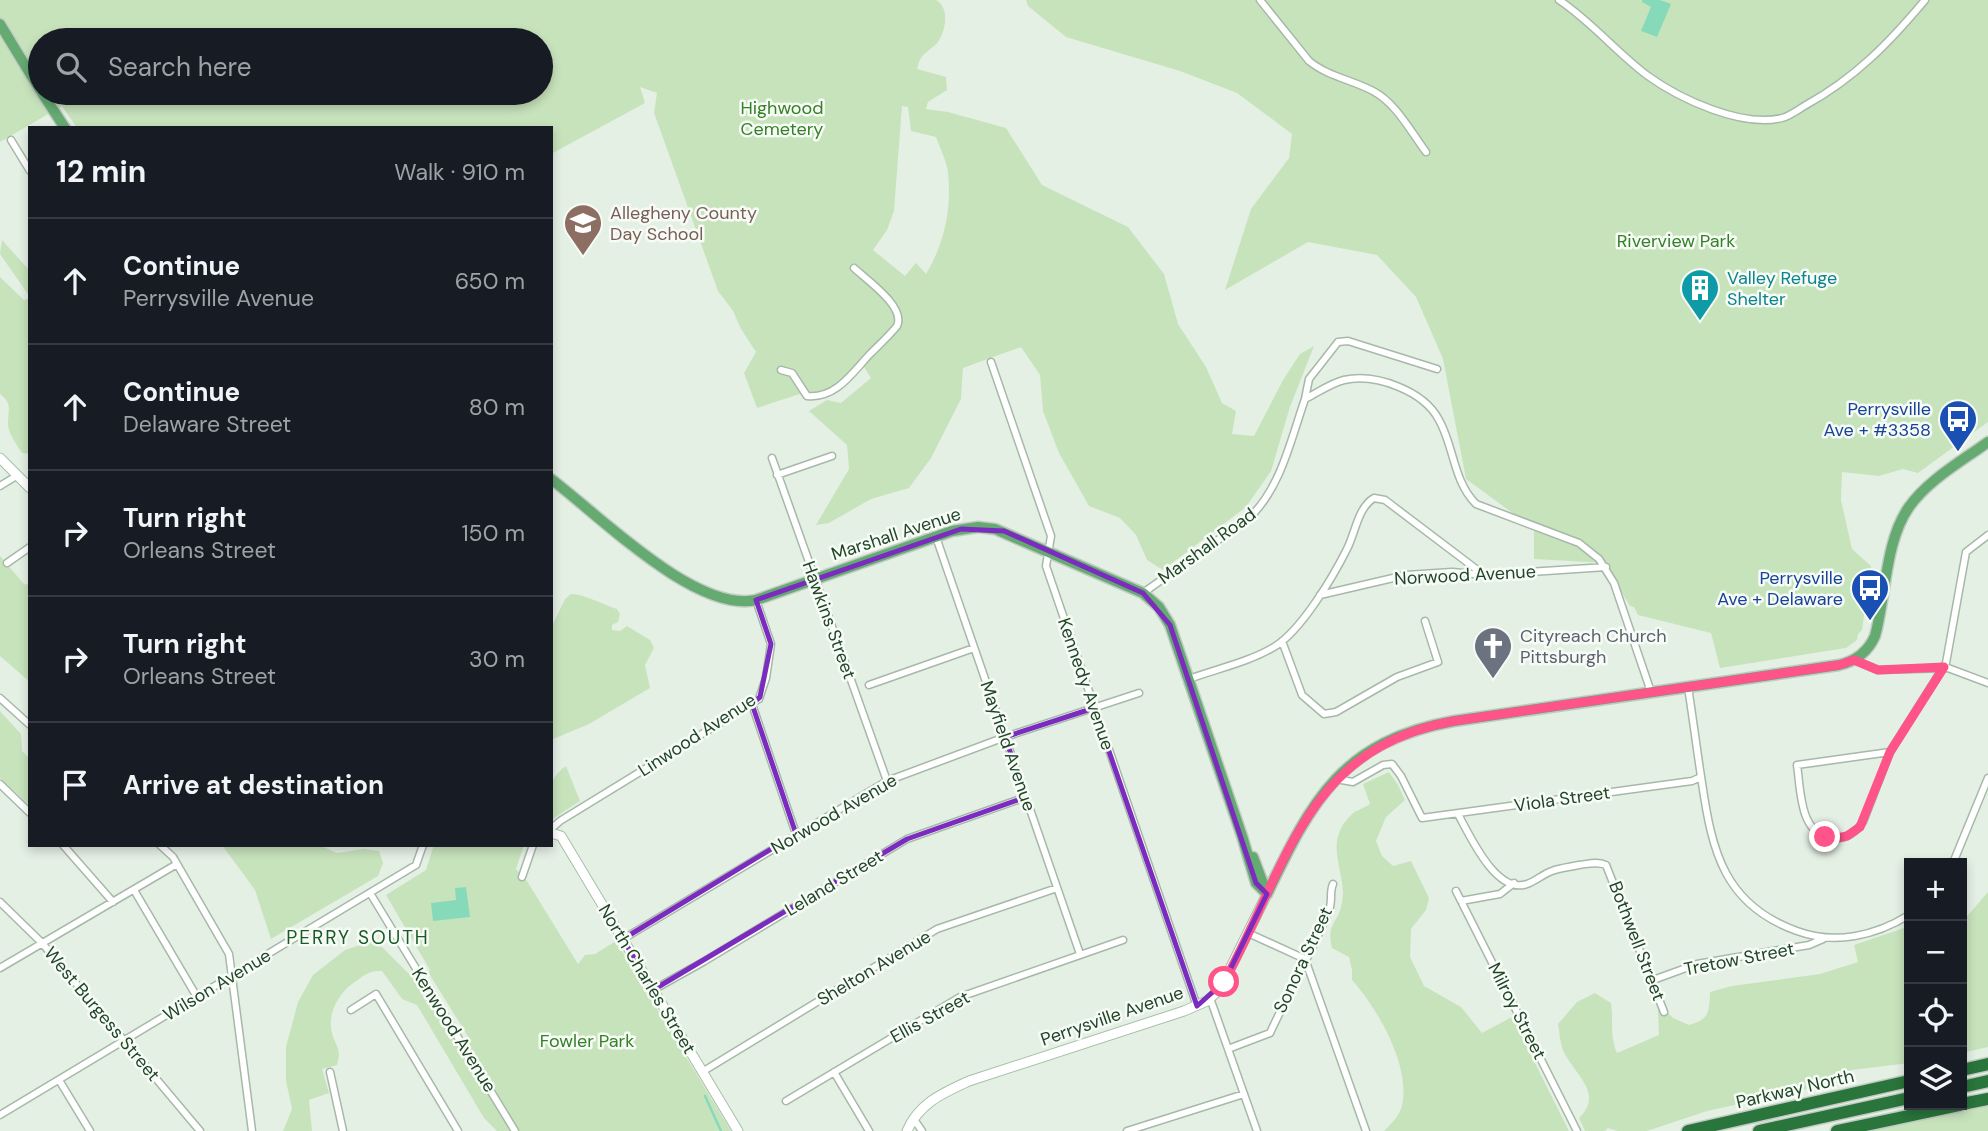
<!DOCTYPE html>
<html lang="en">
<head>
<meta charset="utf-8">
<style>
	body { margin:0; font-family:"DM Sans",sans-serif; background:#242831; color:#f1f3f6 }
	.controls { position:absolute; right:21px; bottom:21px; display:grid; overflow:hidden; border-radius:0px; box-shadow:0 4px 10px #0003 }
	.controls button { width:63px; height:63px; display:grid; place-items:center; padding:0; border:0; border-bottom:2px solid #363941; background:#171b24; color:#f1f3f6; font:35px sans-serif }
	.stop { position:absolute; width:21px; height:21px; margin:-16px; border:5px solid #ff5489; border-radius:50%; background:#fff }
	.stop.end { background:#ff5489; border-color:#fff; box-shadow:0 2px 7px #0008 }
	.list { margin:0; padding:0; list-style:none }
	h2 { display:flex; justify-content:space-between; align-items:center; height:91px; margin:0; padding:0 28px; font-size:30px }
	h2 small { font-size:23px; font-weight:400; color:#9ea1a6 }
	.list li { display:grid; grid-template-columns:46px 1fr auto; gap:21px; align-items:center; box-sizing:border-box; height:126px; padding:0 28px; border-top:2px solid #363941 }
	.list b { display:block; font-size:26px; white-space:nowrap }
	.list p { margin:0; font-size:23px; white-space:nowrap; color:#9ea1a6 }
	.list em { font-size:23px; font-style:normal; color:#9ea1a6 }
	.icon { flex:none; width:38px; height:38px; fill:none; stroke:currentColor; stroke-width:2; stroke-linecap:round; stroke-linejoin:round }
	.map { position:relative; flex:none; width:1988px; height:1131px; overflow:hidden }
	.search { position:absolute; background:#171b24; box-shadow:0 4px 10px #0003; left:28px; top:28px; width:525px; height:77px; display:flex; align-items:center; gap:18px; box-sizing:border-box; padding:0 24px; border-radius:38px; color:#9ea1a6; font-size:26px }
	.panel { position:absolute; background:#171b24; box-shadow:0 4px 10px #0003; left:28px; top:126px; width:525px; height:721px; border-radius:0px }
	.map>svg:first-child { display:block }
	.green { fill:#c7e3bc; fill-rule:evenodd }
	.water { fill:#87dab9 }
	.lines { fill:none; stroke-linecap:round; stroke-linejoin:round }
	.stream { stroke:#87dab9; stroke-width:2.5 }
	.street-casing { stroke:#a6b9a8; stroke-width:9 }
	.secondary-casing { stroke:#a5c0a7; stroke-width:11 }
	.primary-casing { stroke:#c1cbc3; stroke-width:13 }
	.highway-casing { stroke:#c1cbc3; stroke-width:15 }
	.street { stroke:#fff; stroke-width:6 }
	.secondary { stroke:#fff; stroke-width:9 }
	.primary { stroke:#64aa71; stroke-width:10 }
	.highway { stroke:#29753b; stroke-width:12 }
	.route { stroke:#ff5489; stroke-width:9 }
	.marked { fill:none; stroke:#7b2cbf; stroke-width:5; stroke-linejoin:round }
	.labels { text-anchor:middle; stroke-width:5; stroke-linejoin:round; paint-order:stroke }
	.park-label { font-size:18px; fill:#358126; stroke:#f7fbf6 }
	.education-label { font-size:18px; fill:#785e54; stroke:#f7fbf6; text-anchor:start }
	.culture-label { font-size:18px; fill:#0d838f; stroke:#f7fbf6; text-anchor:start }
	.transit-label { font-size:18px; fill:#164399; stroke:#f7fbf6; text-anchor:end }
	.street-label { font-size:18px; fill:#214527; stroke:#f7fbf6 }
	.worship-label { font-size:18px; fill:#5b616d; stroke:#f7fbf6; text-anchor:start }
	.neighbourhood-label { font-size:19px; letter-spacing:2px; fill:#1a5a27; stroke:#f7fbf6 }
</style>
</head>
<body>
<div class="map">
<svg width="1988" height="1131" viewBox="0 0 1988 1131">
	<rect width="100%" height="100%" fill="#e5f0e5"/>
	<path class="green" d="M0,0H936C950,8 946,30 938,42C933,48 925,52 921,58C919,61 918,65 917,69L946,77L947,90L928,102L926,109L948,112L1006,128L1042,185L1128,227L1164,274L1178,324L1206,367L1222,403L1236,411L1232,434L1254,436L1283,380L1300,354L1314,346L1290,407L1271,471L1246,507L1163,570L1147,560L1136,535L1120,518L1089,506L1059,453L1043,411L1040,375L1021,347L963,368L961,399L931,458L909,488L871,499L829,523L816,525L849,469L847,445L809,411L827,400L841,403L871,378L864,367C846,384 831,401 804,399L800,394L757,408L744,373L756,352L741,329L733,311L718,291L654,113L657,93L640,87L645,103L551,154V128H77L62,106L0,142ZM40,40H541V93H40ZM902,106L908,107L911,131L936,137C940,148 947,162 948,173C952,209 944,244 926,274L916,263L905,276L873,250L887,230L894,211Z
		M1026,0H1988V422L1918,473L1903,469L1879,476L1842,472L1841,500L1852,549L1871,566L1862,630L1858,634L1857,640L1846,648L1720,668L1711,633L1638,615L1634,607L1630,606L1604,563L1534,559V522L1518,517L1466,479L1443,359L1416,297L1377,255L1308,242L1225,290L1251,209L1289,158L1292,134L1237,93L1180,71L1066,37L1028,6Z
		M2,240L30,271V297L0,254Z
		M0,277L24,300L30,298V454L22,453C17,445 10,436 8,426C7,412 14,405 0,394Z
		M0,556L24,584L30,585V682L0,656Z
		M571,594C584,594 604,605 617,609L620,614L618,622L612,625V630L620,631L627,626L650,640L654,648L645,665L650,688L589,724L551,740V628L565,599Z
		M0,711L21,734L22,751L30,759V806L0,778Z
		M566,766L580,801L551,820C551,797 545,780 566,766Z
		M1389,772L1398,785L1405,800L1386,817L1376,841L1382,856L1393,866L1411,861L1429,898L1426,910L1411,929L1410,957L1424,986L1461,1007L1482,1033L1512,1017L1569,1131H1384C1390,1125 1398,1117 1401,1109C1413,1069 1378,1009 1352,980V970L1349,957L1332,948C1326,923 1338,924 1342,903C1348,872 1321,845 1351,815C1356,810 1364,808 1370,804L1363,784Z
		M222,845H319L337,853L364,849L379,851L383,863L378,876L271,939L255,890Z
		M434,845H524L516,869L527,881L578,964L585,955L595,954L616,941L731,1131H497L484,1118L417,1005L402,999L382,971C369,970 363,976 352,984C338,994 327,1015 332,1033C336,1048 342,1048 337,1065L322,1069L329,1093L309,1100L312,1131H283L292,1109L286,1081V1047L298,1002L313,975L345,950L375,940L408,973L417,976L459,1047L469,1038L428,972L430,970L386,895L426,870Z
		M1988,892V1047L1962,1053V922Z
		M1904,928L1909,934V1063L1852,1070L1804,1090L1707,1111L1647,1131H1617L1608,1128L1605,1131H1585L1579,1118C1603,1095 1578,1077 1566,1056C1560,1048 1560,1034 1558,1024L1577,1002L1595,993L1611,1003C1614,1023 1609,1034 1617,1053L1659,1035L1658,1010L1663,1007L1673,1018L1689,1025C1710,1019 1709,1012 1710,992L1732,986L1820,974L1858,962L1854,945Z
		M1988,1099V1131H1837Z"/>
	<path class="water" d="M1642,0H1660L1671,4L1657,37L1641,31L1651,7L1642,2Z
		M466,887L470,917L433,921L431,903L456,900L455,888Z"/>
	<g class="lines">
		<path class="stream" d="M705,1096L721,1131"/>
		<defs>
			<path id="street" d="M1260,0L1309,61C1327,76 1352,80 1373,91C1396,103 1411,132 1426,152
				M1559,0C1592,22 1617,53 1648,76C1680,99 1742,128 1782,118C1790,116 1799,109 1806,105C1855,78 1889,43 1925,0
				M11,140L30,171
				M991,362L1051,536L1046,566L1197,1006
				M781,370L792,373L807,396C836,399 852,373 870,354C879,345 889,336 897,326C906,307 867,280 854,268
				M1305,399L1309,379L1338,342L1348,341L1437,369
				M772,458L887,781
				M777,475L832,456
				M0,486L18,475
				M936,537L1080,954
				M7,563L30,547
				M1143,593L1249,518C1281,488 1291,439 1305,399C1317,393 1331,383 1344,380C1376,373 1424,391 1439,420C1454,446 1453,481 1476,504L1579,543L1599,559L1614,583L1651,692
				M1320,595L1406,575L1452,572L1484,575L1606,567
				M1282,641L1302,695L1324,714L1336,712L1397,677L1438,662L1425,621
				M1854,660L1878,670L1948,668L1988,683
				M1189,679C1216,669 1249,662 1274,647C1301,631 1333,577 1347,549C1355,534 1358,507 1374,498L1385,500L1484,575
				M869,685L974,648
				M1688,687C1693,719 1697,751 1702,783C1712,851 1724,905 1797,931C1835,945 1875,936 1909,915
				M0,698L30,725
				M752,704L796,834
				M1890,752L1797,765C1801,791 1799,837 1835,838C1847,839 1856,832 1863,822L1890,752L1946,663L1966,552L1988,535
				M1336,779L1353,782L1383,765L1392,764L1401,776L1422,818L1692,781L1701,777
				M0,784L30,813
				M1458,814C1469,834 1496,895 1527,884C1536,881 1543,874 1552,871C1560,868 1570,867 1579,865C1588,864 1597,861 1606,865L1664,1012
				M551,829L560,821L759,699L766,678L771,644L756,600
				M63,845L113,902
				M160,845L173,857L229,954L252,1131
				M1953,863L1988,778
				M522,877L533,845
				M134,890L197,997
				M1456,891L1577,1131
				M370,893L515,1131
				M1461,901L1500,894L1514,883
				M0,902L42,943L200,1131
				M1248,933L1305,959L1366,1131
				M623,939L887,781L1005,737L1139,693
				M0,968L177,864
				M1653,980L1697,964L1809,945L1823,939
				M653,990L703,962L907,839L1026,797
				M1210,998L1257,1131
				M351,1010L376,994L458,1131
				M1228,1049L1270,1033C1289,992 1312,952 1329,910C1333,901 1329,893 1333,884
				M330,1072L343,1131
				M702,1072L937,929L1057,888
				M834,1072L869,1131
				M59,1080L90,1131
				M786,1101L960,997L1123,940
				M0,1115L416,865L423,845
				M913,1118L922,1131
				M1127,1131L1244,1094"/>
			<path id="secondary" d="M0,458L30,488
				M551,833L561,836L738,1131
				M907,1131C919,1103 943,1093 969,1081L1184,1011L1207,1001L1220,989L1267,894"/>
			<path id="primary" d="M0,24L40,90
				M42,93L65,128
				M551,479C598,514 695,613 756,600L952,531L978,527L995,529L1143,593L1159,607L1170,625L1242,836L1256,883L1267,894
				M1253,857L1267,894
				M1267,894C1312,800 1342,741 1454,721L1839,665C1856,661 1868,652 1875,636C1886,596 1885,541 1909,507C1928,480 1962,461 1988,442"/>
			<path id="highway" d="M1962,1070L1988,1064
				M1962,1087L1988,1081
				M1962,1104L1988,1099
				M1688,1131L1909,1081
				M1759,1131L1909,1098
				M1837,1131L1960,1105"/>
		</defs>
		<use href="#street" class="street-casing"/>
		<use href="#secondary" class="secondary-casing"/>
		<use href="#primary" class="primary-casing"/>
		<use href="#highway" class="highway-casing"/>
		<use href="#street" class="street"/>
		<use href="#secondary" class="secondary"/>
		<use href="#primary" class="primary"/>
		<use href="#highway" class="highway"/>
	</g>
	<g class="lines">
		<path class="route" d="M1224,982C1287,868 1304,748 1454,721L1839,665L1854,660L1878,670L1944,667L1890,752L1860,827L1847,836L1837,838L1825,837"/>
	</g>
	<path class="marked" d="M961,529L1004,531L1143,593L1170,625L1256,883L1267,894L1224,982L1197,1006L1094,708L1005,737L1026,797L907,839L653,990L623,939L796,834L752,704L760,697L771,644L756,600Z"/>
	<defs>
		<symbol id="school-pin" viewBox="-11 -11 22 30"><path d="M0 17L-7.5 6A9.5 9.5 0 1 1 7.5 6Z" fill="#8d6e63" stroke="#f7fbf6"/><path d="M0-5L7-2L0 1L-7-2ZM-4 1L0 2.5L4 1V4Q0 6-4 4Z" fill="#fff"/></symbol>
		<symbol id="building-pin" viewBox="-11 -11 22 30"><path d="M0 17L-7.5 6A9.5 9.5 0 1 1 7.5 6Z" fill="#0f9aa8" stroke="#f7fbf6"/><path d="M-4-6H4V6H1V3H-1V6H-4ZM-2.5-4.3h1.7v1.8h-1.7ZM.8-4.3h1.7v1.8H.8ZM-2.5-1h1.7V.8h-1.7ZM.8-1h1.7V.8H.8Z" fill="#fff"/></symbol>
		<symbol id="bus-pin" viewBox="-11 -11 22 30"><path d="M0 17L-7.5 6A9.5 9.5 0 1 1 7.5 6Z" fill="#1a4fb4" stroke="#f7fbf6"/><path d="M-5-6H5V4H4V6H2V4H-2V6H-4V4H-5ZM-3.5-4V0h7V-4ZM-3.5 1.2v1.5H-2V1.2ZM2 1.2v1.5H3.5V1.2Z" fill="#fff"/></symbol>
		<symbol id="church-pin" viewBox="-11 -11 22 30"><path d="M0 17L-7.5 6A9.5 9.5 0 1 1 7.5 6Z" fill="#6b7280" stroke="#f7fbf6"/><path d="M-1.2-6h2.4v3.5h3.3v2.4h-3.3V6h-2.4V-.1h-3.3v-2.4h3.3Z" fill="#fff"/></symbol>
	</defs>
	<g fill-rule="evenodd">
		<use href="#school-pin" x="561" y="201" width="44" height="60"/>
		<use href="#building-pin" x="1678" y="266" width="44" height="60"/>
		<use href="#bus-pin" x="1936" y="397" width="44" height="60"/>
		<use href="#bus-pin" x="1848" y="566" width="44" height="60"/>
		<use href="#church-pin" x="1471" y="624" width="44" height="60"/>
	</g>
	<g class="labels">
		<g class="park-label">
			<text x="782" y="114">Highwood<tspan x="782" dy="21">Cemetery</tspan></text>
			<text x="1676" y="247">Riverview Park</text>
			<text x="587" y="1047">Fowler Park</text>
		</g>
		<g class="education-label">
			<text x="610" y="219">Allegheny County<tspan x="610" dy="21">Day School</tspan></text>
		</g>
		<g class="culture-label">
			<text x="1727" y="284">Valley Refuge<tspan x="1727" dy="21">Shelter</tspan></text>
		</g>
		<g class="transit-label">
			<text x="1931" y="415">Perrysville<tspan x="1931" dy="21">Ave + #3358</tspan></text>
			<text x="1843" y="584">Perrysville<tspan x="1843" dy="21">Ave + Delaware</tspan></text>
		</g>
		<g class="street-label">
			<text transform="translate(896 534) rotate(-18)" y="6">Marshall Avenue</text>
			<text transform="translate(1207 546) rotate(-36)" y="6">Marshall Road</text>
			<text transform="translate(1465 575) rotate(-3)" y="6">Norwood Avenue</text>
			<text transform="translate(829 620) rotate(70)" y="6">Hawkins Street</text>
			<text transform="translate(1086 684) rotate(71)" y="6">Kennedy Avenue</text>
			<text transform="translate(697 735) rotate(-33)" y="6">Linwood Avenue</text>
			<text transform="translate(1008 746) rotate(71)" y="6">Mayfield Avenue</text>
			<text transform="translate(1562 799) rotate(-8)" y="6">Viola Street</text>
			<text transform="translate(834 814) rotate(-30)" y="6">Norwood Avenue</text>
			<text transform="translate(834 883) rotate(-31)" y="6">Leland Street</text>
			<text transform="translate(1637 941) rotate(69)" y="6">Bothwell Street</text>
			<text transform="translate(1739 959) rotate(-11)" y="6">Tretow Street</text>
			<text transform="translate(1303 960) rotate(-65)" y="6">Sonora Street</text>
			<text transform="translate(874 968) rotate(-31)" y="6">Shelton Avenue</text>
			<text transform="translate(647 979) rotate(59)" y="6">North Charles Street</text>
			<text transform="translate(217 985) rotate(-31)" y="6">Wilson Avenue</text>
			<text transform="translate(1517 1011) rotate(63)" y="6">Milroy Street</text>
			<text transform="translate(102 1014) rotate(50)" y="6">West Burgess Street</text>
			<text transform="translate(1112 1016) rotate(-19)" y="6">Perrysville Avenue</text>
			<text transform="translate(930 1017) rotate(-29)" y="6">Ellis Street</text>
			<text transform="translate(454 1030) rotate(58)" y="6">Kenwood Avenue</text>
			<text transform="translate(1795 1089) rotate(-13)" y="6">Parkway North</text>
		</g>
		<g class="worship-label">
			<text x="1520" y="642">Cityreach Church<tspan x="1520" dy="21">Pittsburgh</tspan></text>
		</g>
		<g class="neighbourhood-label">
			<text x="358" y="944">PERRY SOUTH</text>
		</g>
	</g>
</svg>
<div class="controls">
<button>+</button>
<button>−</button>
<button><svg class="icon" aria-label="locate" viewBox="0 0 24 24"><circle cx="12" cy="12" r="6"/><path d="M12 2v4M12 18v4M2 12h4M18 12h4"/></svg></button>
<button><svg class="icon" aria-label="layers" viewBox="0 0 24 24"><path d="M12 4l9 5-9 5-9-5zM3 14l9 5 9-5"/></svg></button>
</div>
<div class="stop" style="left:1224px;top:982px"></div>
<div class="stop end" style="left:1825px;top:837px"></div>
<div class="search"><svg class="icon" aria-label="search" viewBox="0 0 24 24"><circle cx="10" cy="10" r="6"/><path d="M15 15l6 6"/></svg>Search here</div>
<section class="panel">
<h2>12 min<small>Walk · 910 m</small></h2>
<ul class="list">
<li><svg class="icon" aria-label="ahead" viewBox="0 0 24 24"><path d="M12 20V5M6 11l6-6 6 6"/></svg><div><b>Continue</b><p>Perrysville Avenue</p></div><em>650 m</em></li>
<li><svg class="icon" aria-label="ahead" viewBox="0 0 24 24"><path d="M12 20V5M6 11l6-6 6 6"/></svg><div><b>Continue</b><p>Delaware Street</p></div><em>80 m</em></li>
<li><svg class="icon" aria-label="right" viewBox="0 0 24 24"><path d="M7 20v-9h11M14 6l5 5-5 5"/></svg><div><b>Turn right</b><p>Orleans Street</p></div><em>150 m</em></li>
<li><svg class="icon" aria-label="right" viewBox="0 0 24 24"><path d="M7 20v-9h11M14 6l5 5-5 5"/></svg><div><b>Turn right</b><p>Orleans Street</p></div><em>30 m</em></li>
<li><svg class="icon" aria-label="arrive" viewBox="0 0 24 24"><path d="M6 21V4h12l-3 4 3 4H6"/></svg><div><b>Arrive at destination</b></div></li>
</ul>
</section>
</div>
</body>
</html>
